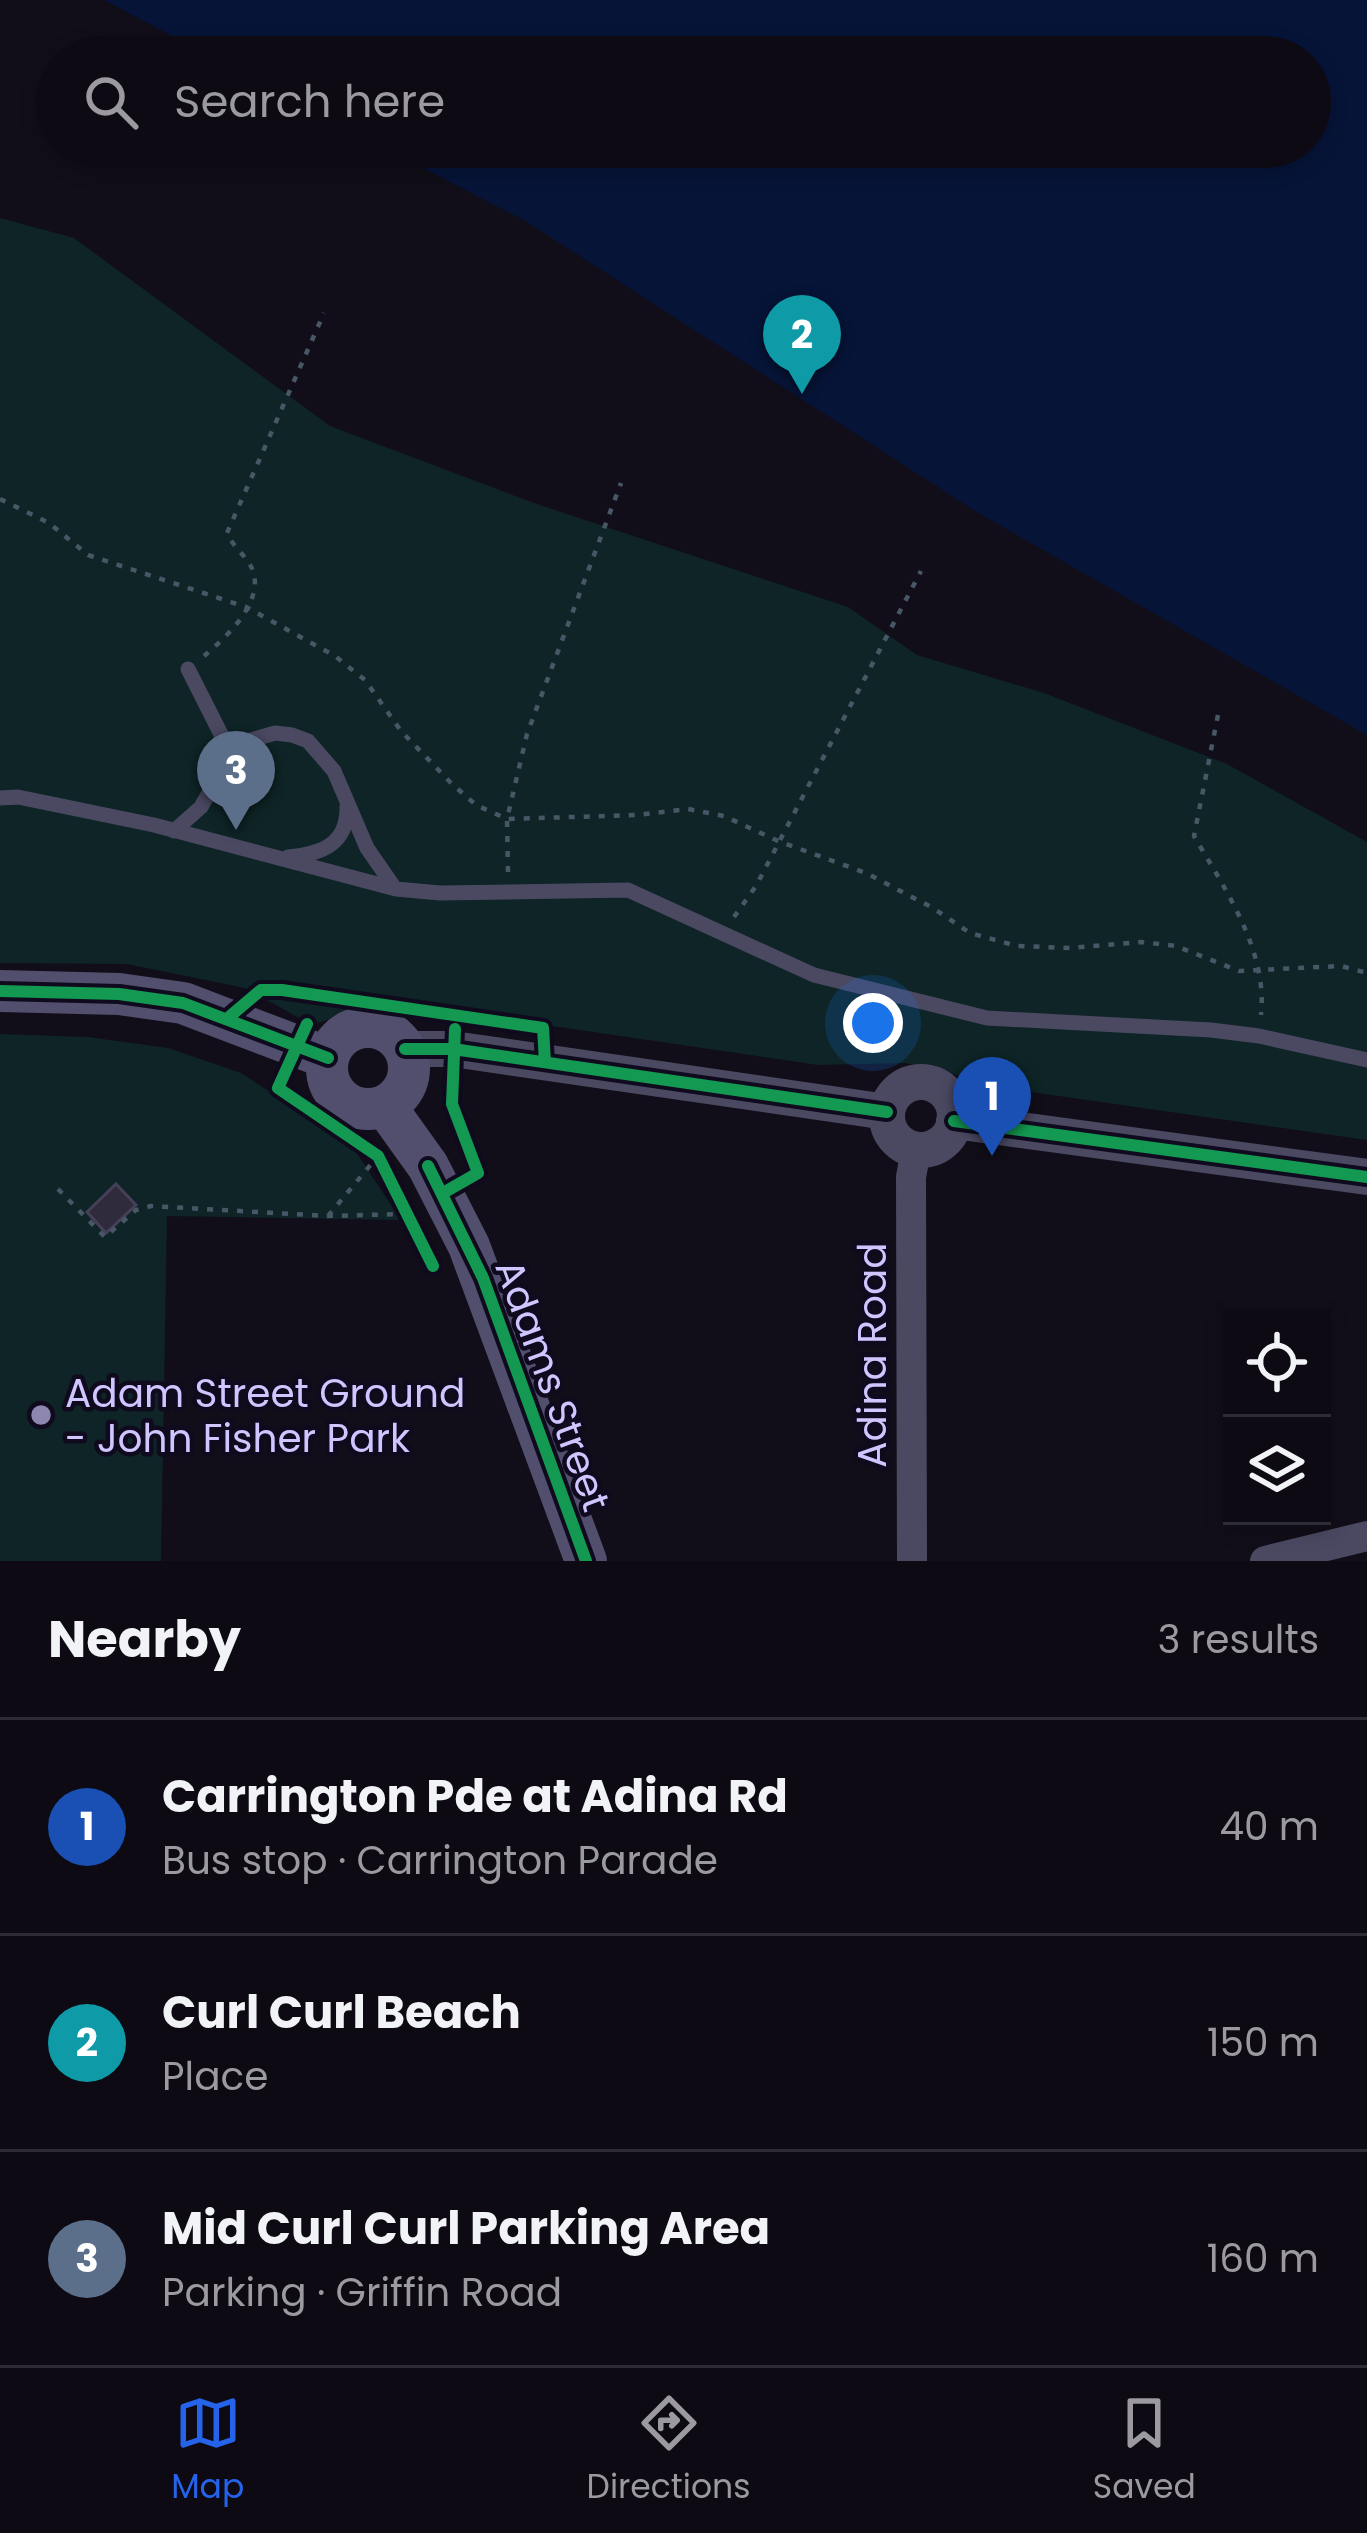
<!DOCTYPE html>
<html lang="en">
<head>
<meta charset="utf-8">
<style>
	body { margin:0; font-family:Poppins,sans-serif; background:#1b1821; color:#f1f3f6 }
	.controls { position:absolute; right:36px; bottom:36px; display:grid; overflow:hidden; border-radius:0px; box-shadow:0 6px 18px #0003 }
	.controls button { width:108px; height:108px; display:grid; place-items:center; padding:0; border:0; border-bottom:3px solid #2d2b33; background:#0d0a13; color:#f1f3f6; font:60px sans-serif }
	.you { position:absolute; left:873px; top:1023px; width:42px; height:42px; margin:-30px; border:9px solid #fff; border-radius:50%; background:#1a73e8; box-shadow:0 0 0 18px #1a73e833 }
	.badge { display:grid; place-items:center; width:78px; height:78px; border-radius:50%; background:#2563eb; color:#fff; font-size:39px; font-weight:700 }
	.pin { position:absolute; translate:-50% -99px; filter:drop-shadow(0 3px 6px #0008) }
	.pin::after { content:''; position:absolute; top:63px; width:42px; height:36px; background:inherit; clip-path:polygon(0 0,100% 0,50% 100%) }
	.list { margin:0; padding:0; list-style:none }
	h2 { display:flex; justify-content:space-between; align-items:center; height:156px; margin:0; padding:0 48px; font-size:51px }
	h2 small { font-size:39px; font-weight:400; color:#9a9aa0 }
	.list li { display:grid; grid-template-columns:78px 1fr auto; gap:36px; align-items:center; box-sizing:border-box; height:216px; padding:0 48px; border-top:3px solid #2d2b33 }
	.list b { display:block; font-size:45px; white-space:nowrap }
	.list p { margin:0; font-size:39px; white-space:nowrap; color:#9a9aa0 }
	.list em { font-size:39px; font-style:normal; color:#9a9aa0 }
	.icon { flex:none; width:66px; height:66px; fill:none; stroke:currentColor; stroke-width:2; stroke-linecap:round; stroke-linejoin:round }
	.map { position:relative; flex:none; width:1367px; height:1561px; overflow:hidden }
	.search { position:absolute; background:#0d0a13; box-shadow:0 6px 18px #0003; left:36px; right:36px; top:36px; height:132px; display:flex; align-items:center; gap:30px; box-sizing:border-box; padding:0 42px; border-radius:66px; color:#9a9aa0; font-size:45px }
	.sheet { height:804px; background:#0d0a13 }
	nav { display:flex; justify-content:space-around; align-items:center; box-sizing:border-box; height:168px; border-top:3px solid #2d2b33; background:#0d0a13; font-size:33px; color:#9a9aa0 }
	nav a { display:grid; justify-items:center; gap:6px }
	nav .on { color:#2563eb }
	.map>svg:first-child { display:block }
	.green { fill:#0e2426 }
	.water { fill:#061438 }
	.building { fill:#2f2b3d; stroke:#453f58; stroke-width:3 }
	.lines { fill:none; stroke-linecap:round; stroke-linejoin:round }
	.path { stroke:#485766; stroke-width:4.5; stroke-dasharray:6 9; stroke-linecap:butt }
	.service { stroke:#4b4962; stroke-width:15 }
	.minor { stroke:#4b4962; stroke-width:30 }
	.tertiary { stroke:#4b4962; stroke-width:36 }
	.secondary { stroke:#524f6e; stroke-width:42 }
	.cycleway-casing { stroke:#0f0a1d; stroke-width:20 }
	.cycleway { stroke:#139951; stroke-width:12 }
	.poi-dot { fill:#8d86ae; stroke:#0f0a1d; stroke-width:4.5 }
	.labels { text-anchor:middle; stroke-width:9; stroke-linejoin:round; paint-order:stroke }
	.street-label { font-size:39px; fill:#d0c6ff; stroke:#0f0a1d }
	.poi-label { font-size:39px; fill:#d0c6ff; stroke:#0f0a1d; text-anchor:start }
</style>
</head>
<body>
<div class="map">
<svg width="1367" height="1561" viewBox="0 0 1367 1561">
	<rect width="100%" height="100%" fill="#110e19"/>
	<path class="green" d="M0,218L74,238L330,426L534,503L848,607L917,655L1044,693L1227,764L1367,842V1140L1017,1090L906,1063L818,1065L382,1001L312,1025L245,988L127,964L0,963Z
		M0,1034L88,1037L168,1048L241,1073L352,1146L401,1220L167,1216L161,1561H0Z"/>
	<path class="water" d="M104,0H1367V735L975,511L527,222L383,147H1310V57H212Z"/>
	<path class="building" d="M116,1184L136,1205L106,1233L87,1212Z"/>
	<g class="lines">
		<path class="path" d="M0,499L49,523L88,555L246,607L335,656L365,680L401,731L451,783L476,805L507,819L637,815L688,809L724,816L778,841L866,873L933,908L970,933L1017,946L1071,948L1141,942L1176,946L1239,971L1341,966L1367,973
			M204,656C225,638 261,606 254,574C250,558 233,548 227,533L324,313
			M1218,715L1194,836C1225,889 1268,951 1261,1015
			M508,872L507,819L527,734L621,483
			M734,917L756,886L921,571
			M58,1189L105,1237L136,1210L151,1206L328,1216L405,1214
			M328,1216L378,1156"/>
		<path class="service" d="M188,669L231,754
			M0,798L18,797L154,825L396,889L440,893L628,890L814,975L987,1018L1211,1030L1259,1036L1367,1060
			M174,831L201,807L231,754L244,742L275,733L292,735L308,741L334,771L367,848L394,887
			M288,857C322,854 348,844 347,806"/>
		<path class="minor" d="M912,1561L911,1177L916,1150
			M1265,1561L1367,1536"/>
		<path class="tertiary" d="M405,1049H453L887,1112
			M887 1116a34 34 0 1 1 68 0a34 34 0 1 1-68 0Z
			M954,1121L1367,1177"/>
		<path class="secondary" d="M0,991L119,994L183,1003L328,1058
			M327 1068a41 41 0 1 1 82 0a41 41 0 1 1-82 0Z
			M385,1106L428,1166L469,1246L586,1561"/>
		<defs>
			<path id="cycleway" d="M0,991L119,994L183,1003L328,1058
				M229,1017L261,990H282L543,1028L545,1062
				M307,1024L278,1088L378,1156L433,1266
				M405,1049H453L887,1112
				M954,1121L1367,1177
				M428,1166L483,1278L586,1561
				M443,1193L478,1173L452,1104L455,1029"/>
		</defs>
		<use href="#cycleway" class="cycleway-casing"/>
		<use href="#cycleway" class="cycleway"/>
	</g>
	<circle class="poi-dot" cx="41" cy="1415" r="12"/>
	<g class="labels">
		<g class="street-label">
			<text transform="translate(872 1355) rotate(-90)" y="14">Adina Road</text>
			<text transform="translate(553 1385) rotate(70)" y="14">Adams Street</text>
		</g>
		<g class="poi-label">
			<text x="65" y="1407">Adam Street Ground<tspan x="65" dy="45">- John Fisher Park</tspan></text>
		</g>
	</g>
</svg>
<div class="controls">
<button><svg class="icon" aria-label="locate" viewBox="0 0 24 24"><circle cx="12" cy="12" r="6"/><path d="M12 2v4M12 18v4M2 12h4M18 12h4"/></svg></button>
<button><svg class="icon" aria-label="layers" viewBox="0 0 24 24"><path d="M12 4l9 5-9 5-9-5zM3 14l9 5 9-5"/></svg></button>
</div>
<div class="you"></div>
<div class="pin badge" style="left:992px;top:1156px;background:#1a4fb4">1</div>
<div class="pin badge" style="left:802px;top:394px;background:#0f9aa8">2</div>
<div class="pin badge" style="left:236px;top:830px;background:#5c6f8a">3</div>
<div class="search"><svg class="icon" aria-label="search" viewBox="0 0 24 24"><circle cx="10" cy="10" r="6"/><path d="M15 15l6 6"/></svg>Search here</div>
</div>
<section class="sheet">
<h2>Nearby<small>3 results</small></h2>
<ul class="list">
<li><span class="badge" style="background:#1a4fb4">1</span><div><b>Carrington Pde at Adina Rd</b><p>Bus stop · Carrington Parade</p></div><em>40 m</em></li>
<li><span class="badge" style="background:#0f9aa8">2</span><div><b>Curl Curl Beach</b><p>Place</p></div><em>150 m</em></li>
<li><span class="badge" style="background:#5c6f8a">3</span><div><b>Mid Curl Curl Parking Area</b><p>Parking · Griffin Road</p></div><em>160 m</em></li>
</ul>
</section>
<nav>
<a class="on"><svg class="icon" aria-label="map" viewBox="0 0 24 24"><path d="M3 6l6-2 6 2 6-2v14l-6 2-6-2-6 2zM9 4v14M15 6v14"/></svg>Map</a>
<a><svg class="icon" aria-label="directions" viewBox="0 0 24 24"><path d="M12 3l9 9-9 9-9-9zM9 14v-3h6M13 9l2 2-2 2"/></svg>Directions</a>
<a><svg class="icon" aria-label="saved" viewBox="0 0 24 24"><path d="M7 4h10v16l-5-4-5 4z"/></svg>Saved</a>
</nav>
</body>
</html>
